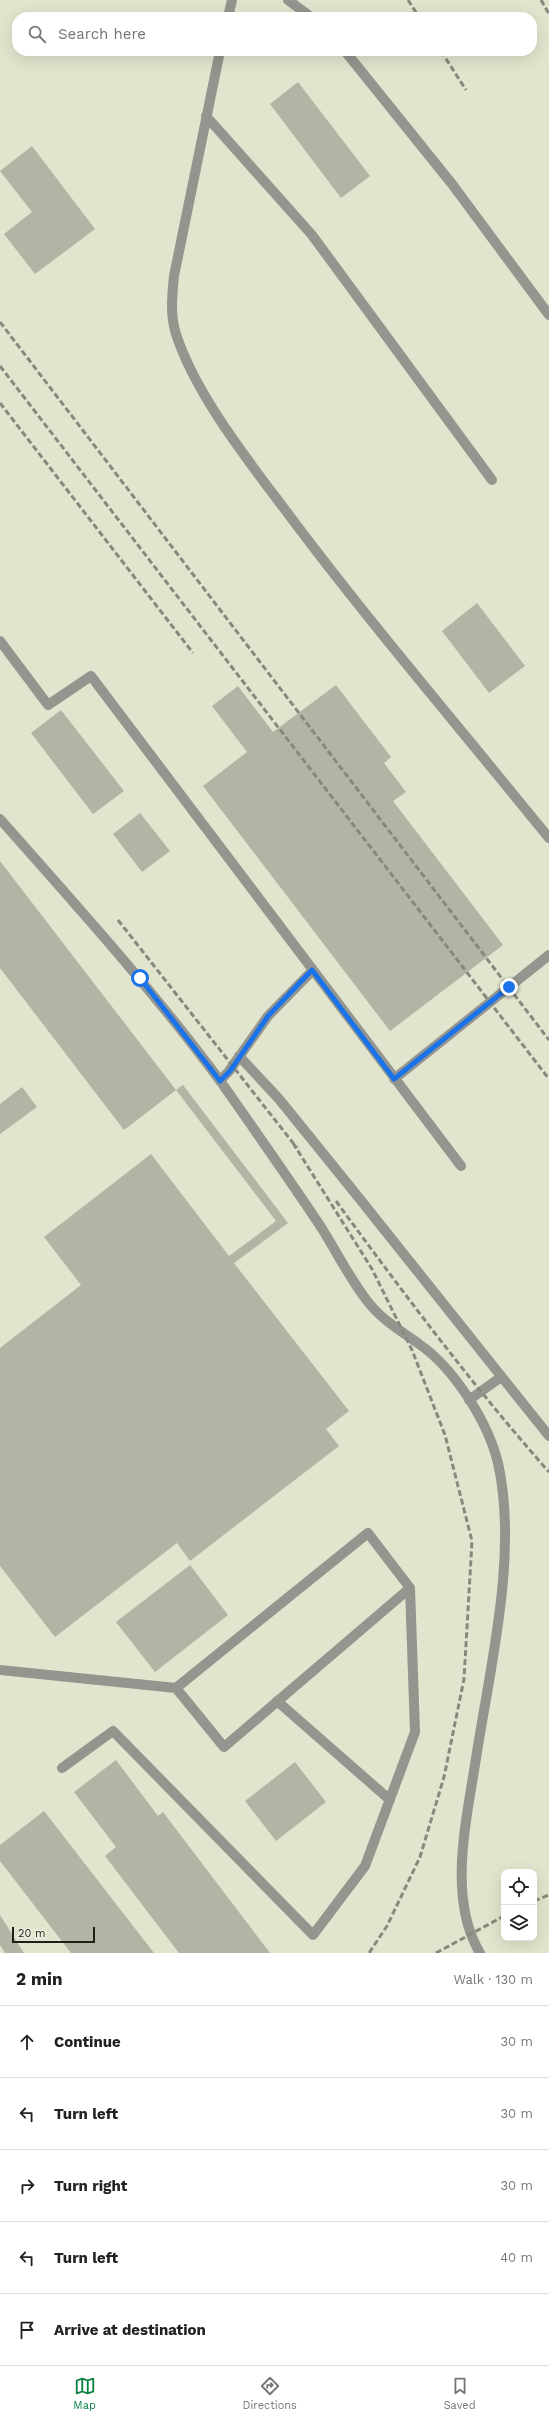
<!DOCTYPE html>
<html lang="en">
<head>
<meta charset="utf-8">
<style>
	body { margin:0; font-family:"Work Sans",sans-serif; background:#f6f6f6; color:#222 }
	.controls { position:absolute; right:12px; bottom:12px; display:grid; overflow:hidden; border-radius:8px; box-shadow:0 4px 16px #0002 }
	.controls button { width:36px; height:36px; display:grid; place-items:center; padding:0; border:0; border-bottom:1px solid #e0e0e0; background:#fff; color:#222; font:20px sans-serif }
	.scale { position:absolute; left:12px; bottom:10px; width:83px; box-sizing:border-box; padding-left:4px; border:2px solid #1e1f19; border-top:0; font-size:11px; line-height:14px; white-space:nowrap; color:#1e1f19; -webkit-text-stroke:3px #ebeddd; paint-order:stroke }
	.stop { position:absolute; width:12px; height:12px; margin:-9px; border:3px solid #1a73e8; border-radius:50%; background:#fff }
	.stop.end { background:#1a73e8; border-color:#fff; box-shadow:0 1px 4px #0008 }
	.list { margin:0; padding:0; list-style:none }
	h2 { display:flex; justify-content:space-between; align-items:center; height:52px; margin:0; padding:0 16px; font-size:17px }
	h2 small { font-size:13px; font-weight:400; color:#767676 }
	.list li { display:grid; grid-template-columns:26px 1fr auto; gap:12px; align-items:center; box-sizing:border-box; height:72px; padding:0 16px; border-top:1px solid #e0e0e0 }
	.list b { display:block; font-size:15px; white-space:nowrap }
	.list em { font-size:13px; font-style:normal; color:#767676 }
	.icon { flex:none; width:22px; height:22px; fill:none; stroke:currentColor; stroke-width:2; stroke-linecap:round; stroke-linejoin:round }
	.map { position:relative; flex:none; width:549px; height:1953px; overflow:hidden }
	.search { position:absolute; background:#fff; box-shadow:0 4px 16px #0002; left:12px; right:12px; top:12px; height:44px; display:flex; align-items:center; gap:10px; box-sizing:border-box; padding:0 14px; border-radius:16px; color:#767676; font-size:15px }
	.sheet { height:412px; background:#fff }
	nav { display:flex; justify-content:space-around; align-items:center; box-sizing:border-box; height:56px; border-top:1px solid #e0e0e0; background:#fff; font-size:11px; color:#767676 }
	nav a { display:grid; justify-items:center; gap:2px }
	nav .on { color:#0b8043 }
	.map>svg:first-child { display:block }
	.built { fill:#e2e5cd; fill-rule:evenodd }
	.building { fill:#b2b4a4 }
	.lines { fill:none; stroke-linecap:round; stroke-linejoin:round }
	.minor { stroke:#95958f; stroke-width:10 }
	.rail { stroke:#88897e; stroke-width:3; stroke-dasharray:6 3; stroke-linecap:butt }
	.route { stroke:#1a73e8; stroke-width:5 }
</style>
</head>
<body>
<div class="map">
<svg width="549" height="1953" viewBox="0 0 549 1953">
	<rect width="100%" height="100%" fill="#ebeddd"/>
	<path class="built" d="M0,0H549V1953H0ZM17,17H532V51H17ZM504,1872H534V1938H504Z"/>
	<path class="building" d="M298,82L370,176L341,198L270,104Z
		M32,146L95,229L35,274L4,234L32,212L0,171Z
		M477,603L525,666L489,693L442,631Z
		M336,685L391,757L384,763L406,792L393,801L503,945L390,1031L203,786L247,752L212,706L238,686L273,732Z
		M61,710L124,791L93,814L31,733Z
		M140,813L170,851L142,872L113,834Z
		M0,861L176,1090L124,1130L0,968Z
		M183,1085L288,1223L234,1263L349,1411L326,1429L339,1446L190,1561L177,1543L55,1637L0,1566V1348L81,1285L44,1237L151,1154L229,1256L276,1221L176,1090Z
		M22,1087L37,1107L0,1134V1104Z
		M190,1565L228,1615L155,1672L116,1622Z
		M116,1760L158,1816L163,1812L270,1953H179L105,1856L116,1847L74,1792Z
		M295,1762L326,1802L276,1841L245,1801Z
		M44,1811L154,1953H71L0,1861V1845Z
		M0,1915L24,1953H5L0,1945Z"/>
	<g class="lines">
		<path class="minor" d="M288,0L311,17
			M228,17L232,0
			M220,51L174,276C172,296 170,315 176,334C195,393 246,458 283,507C367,620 460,728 549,838
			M345,51L452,184L549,315
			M206,116L312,235L492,480
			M0,641L48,705L91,676L461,1166
			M0,819C76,905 153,990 221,1082C254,1129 287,1176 319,1224C336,1250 349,1278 368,1302C382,1320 401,1331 419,1344C454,1368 488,1422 498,1463C518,1552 491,1663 477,1752C468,1814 446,1897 480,1953
			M239,1056L279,1099L351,1188L549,1436
			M394,1079L549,955
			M220,1081L229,1071L268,1016L313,970
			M469,1400L501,1377
			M0,1670L176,1688L368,1533L410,1588L224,1747L176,1688
			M277,1701L390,1800
			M62,1768L113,1731L313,1935L365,1866L415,1732L410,1588"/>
		<path class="rail" d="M408,0L419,17
			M541,0L549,14
			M441,51L466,90
			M0,322L549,1040
			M0,366L549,1079
			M0,403L193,653
			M118,920L297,1148
			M293,1143L372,1269L412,1350L445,1435L472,1541L464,1679L444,1777L420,1857L387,1926L369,1953
			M336,1201C404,1294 473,1386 549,1472
			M534,1901L549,1895
			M436,1953L504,1916"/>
	</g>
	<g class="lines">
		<path class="route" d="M140,978L220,1081L230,1071L268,1016L312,970L394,1079L509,987"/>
	</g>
</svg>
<div class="controls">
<button><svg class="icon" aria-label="locate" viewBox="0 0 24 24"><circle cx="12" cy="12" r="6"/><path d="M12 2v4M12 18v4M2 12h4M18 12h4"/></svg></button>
<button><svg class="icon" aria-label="layers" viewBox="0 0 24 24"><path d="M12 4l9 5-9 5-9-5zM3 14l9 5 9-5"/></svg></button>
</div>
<div class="scale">20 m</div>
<div class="stop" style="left:140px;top:978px"></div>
<div class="stop end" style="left:509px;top:987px"></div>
<div class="search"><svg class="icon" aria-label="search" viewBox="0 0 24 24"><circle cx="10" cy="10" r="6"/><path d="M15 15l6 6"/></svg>Search here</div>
</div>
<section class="sheet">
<h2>2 min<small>Walk · 130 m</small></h2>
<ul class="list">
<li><svg class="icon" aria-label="ahead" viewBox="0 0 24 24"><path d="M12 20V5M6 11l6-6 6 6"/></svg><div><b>Continue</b></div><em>30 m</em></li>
<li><svg class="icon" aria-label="left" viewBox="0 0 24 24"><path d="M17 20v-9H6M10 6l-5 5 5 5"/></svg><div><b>Turn left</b></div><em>30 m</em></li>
<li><svg class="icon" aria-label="right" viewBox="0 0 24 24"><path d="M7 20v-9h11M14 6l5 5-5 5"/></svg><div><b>Turn right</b></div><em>30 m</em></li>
<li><svg class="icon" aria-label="left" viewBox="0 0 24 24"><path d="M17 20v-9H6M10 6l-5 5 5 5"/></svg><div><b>Turn left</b></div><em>40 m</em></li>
<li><svg class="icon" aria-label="arrive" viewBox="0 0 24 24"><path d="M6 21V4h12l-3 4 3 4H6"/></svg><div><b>Arrive at destination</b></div></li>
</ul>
</section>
<nav>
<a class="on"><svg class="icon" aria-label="map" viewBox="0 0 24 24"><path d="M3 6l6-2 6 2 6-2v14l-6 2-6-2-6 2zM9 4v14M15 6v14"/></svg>Map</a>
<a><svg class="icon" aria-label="directions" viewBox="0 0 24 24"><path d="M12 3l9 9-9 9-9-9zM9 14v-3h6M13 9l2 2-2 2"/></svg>Directions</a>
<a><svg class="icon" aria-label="saved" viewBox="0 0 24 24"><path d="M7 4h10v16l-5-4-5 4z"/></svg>Saved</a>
</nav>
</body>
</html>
